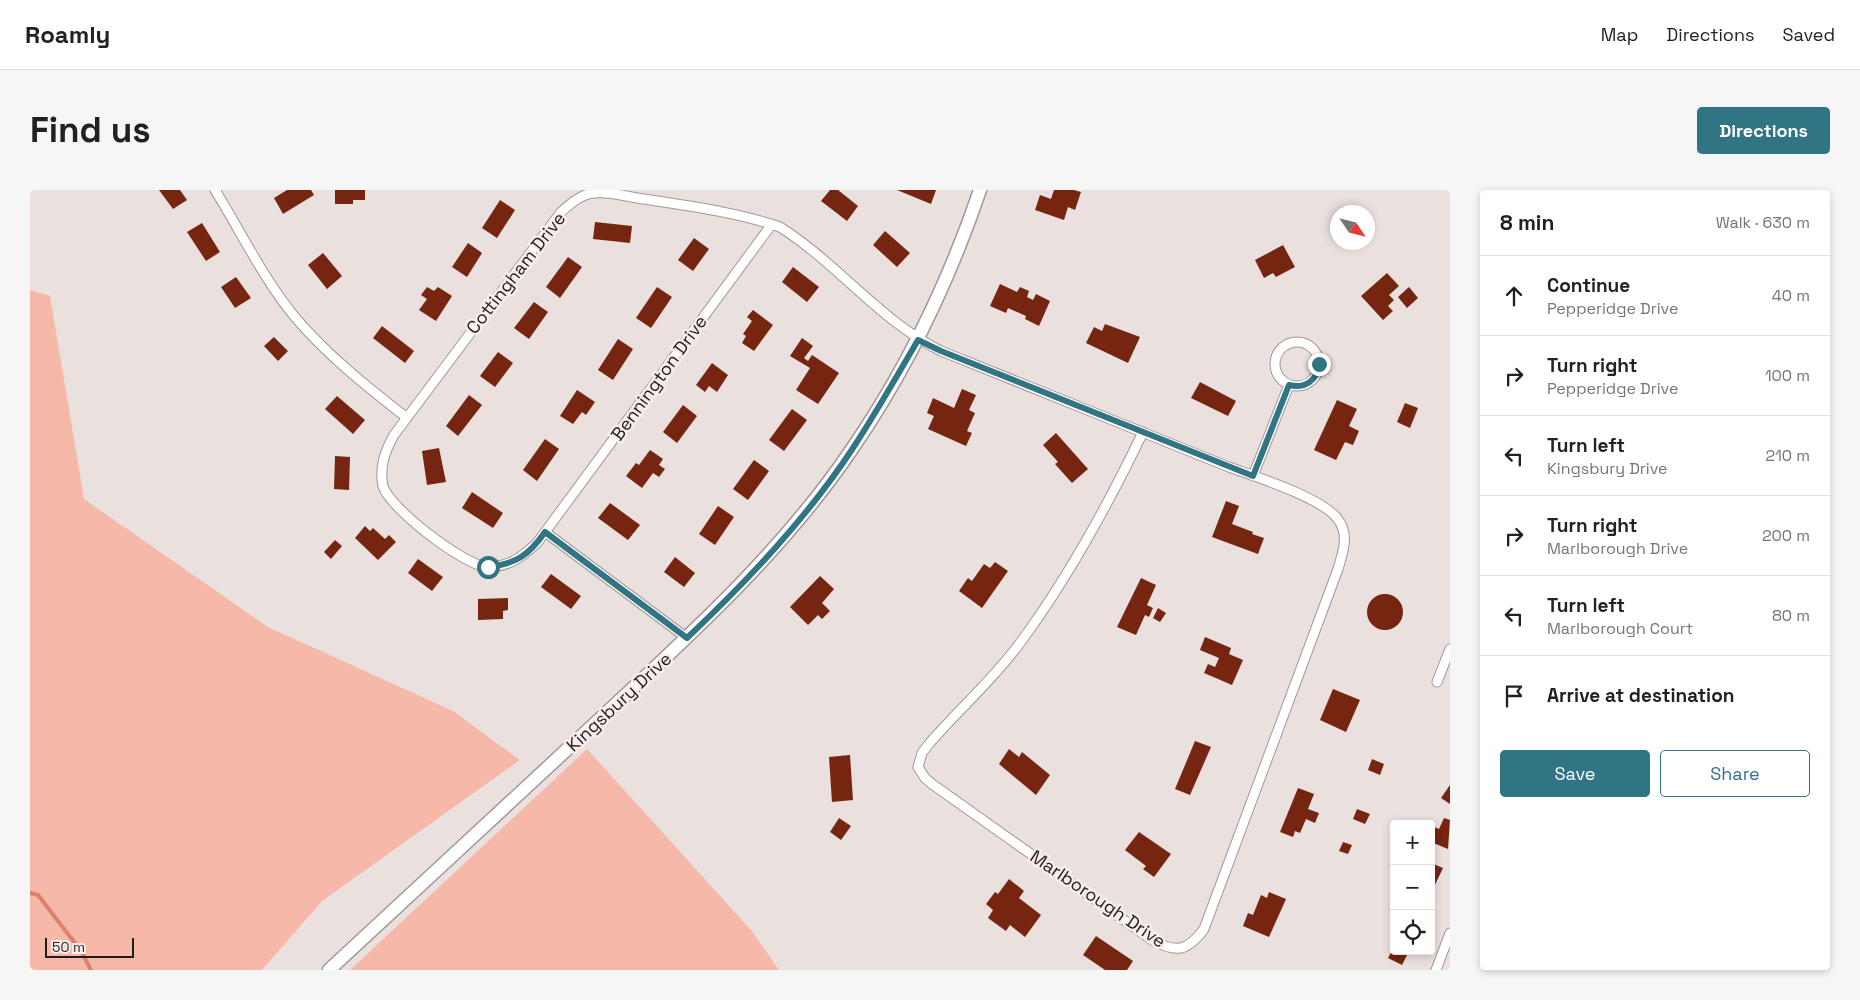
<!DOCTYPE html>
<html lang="en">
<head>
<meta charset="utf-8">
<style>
	body { margin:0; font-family:"Space Grotesk",sans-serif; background:#f6f6f6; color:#202124 }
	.controls { position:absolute; right:15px; bottom:15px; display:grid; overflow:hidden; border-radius:5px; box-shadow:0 2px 8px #0003 }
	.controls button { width:45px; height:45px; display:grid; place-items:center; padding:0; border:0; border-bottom:1px solid #e0e0e0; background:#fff; color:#202124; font:25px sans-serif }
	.compass { position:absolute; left:1300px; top:15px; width:45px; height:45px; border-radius:50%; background:#fff; box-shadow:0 2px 8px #0003; rotate:125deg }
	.scale { position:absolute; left:15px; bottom:12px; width:89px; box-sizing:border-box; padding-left:5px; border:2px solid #211d1d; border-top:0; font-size:14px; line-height:18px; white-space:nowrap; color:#211d1d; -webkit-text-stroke:4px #f7eeeb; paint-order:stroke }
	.stop { position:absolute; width:15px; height:15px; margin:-11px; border:4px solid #317585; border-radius:50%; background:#fff }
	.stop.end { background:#317585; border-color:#fff; box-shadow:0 1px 5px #0008 }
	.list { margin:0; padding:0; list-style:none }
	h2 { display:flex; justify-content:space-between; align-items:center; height:65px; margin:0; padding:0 20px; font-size:21px }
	h2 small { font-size:16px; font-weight:400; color:#757577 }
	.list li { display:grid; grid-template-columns:32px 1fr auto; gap:15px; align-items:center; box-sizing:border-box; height:80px; padding:0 20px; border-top:1px solid #e0e0e0 }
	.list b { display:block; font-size:19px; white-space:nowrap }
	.list p { margin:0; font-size:16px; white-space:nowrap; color:#757577 }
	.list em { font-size:16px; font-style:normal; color:#757577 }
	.actions { display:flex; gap:10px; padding:15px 20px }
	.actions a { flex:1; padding:11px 0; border:1px solid #317585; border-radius:5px; text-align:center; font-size:18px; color:#317585 }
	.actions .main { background:#317585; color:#fff }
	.icon { flex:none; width:28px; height:28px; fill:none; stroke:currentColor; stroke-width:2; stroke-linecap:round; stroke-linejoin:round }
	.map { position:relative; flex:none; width:1420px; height:780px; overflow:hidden; border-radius:5px }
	header { display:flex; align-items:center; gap:30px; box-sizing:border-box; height:70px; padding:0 25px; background:#fff; border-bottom:1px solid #e0e0e0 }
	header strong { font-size:24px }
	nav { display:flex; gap:28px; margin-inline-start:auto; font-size:18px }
	.intro { display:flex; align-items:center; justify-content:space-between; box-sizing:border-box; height:120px; padding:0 30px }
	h1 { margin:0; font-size:35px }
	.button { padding:12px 22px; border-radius:5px; background:#317585; color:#fff; font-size:18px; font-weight:700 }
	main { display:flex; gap:30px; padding:0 30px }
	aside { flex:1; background:#fff; border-radius:5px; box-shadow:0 2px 8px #0003 }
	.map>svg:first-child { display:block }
	.green { fill:#f6b9a9 }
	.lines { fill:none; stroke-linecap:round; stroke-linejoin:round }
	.stream { stroke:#dc826b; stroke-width:4 }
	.building { fill:#752510 }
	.street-casing { stroke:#a19896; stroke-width:11 }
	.secondary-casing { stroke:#a19896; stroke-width:15 }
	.street { stroke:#fff; stroke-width:9 }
	.secondary { stroke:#fff; stroke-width:12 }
	.route { stroke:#317585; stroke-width:6 }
	.labels { text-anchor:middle; stroke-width:5; stroke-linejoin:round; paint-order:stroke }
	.street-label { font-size:18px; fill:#211d1d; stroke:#f7eeeb }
</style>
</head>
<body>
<header>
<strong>Roamly</strong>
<nav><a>Map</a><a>Directions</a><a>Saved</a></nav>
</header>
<div class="intro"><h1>Find us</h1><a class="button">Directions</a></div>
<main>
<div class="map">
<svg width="1420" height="780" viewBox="0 0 1420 780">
	<rect width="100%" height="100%" fill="#eae1de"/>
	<path class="green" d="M0,100L20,106L54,309L238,437L423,521L490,570L292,711L232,780H0Z
		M557,559L721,740L749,780H320Z"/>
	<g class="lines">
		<path class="stream" d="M0,703L8,705L51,761L61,780"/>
	</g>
	<path class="building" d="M129,0H150L157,10L143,19Z
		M257,0H281L284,5L253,24L244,8Z
		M305,0H335V10H323V14H305Z
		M800,0H808L828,16L817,31L791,11Z
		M867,0H906L901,14Z
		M1024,0H1044L1051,2L1045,20L1038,17L1034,30L1005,20L1010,5L1021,9Z
		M470,10L485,20L467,48L452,38Z
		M565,32L602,36L600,53L563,49Z
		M172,33L190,62L176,71L157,42Z
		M855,41L880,63L867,77L843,55Z
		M664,48L679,59L663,81L648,70Z
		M438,53L452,63L437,87L422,77Z
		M1253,55L1265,77L1246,87L1243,83L1234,88L1225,70Z
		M293,63L312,86L297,99L278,75Z
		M538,67L552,77L530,108L516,97Z
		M763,77L789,97L777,112L752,92Z
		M1357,83L1369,96L1359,105L1364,110L1358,116L1363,121L1353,130L1331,106Z
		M206,87L221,108L205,118L191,97Z
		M970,94L987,102L990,97L999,101L997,107L1003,110L1006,104L1020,111L1009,136L995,129L996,126L978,118L976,123L960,116Z
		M397,97L404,101L408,97L422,106L406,131L389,120L397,109L391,105Z
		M627,97L642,107L621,138L606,128Z
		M1379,97L1388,108L1377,118L1368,107Z
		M504,112L518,122L499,149L484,138Z
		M723,120L743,135L724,161L712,153L716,146L713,144L722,131L717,127Z
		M1075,134L1110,147L1098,173L1056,153L1064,137L1072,141Z
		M352,136L384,161L375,173L343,148Z
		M244,147L258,161L248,171L234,156Z
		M772,148L783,156L774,168L778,171L782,165L809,183L788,214L766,200L780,178L760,166Z
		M588,149L603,159L583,190L568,180Z
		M468,162L483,173L465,197L450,186Z
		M682,173L698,185L687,202L679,196L675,202L666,195Z
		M1170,192L1206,211L1198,226L1161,208Z
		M932,199L946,205L939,220L945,223L937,241L942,243L936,256L898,239L904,226L897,223L903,208L924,218Z
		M547,200L565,212L556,225L552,222L543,234L530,226Z
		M439,205L452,215L428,246L416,236Z
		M307,206L335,230L323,244L295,219Z
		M1307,210L1327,219L1319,236L1329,241L1323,255L1315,252L1306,270L1284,260Z
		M1375,213L1388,218L1380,238L1367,232Z
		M653,215L667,226L647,253L633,242Z
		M762,219L777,230L754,261L739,250Z
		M1026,243L1058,279L1042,293L1025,274L1028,272L1013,255Z
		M515,249L529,259L507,291L493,280Z
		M409,258L416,292L397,295L392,261Z
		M620,260L633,269L629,275L635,279L629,287L623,283L612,298L596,286L606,273L609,275Z
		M305,266L320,267L319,300L304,299Z
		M724,270L739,281L718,310L703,299Z
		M442,302L473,323L463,338L432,318Z
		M1196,311L1209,316L1202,334L1223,342L1222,344L1234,348L1228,364L1182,347Z
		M580,313L610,335L598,350L568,328Z
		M688,316L704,327L685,355L669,344Z
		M335,336L340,341L343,338L355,349L359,345L366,352L348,370L325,348Z
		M305,350L312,356L301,369L294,362Z
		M645,367L665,383L654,397L634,382Z
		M388,369L413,387L402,401L378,383Z
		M965,372L978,381L952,418L929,401L938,388L942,391L954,374L960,378Z
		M521,384L551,406L541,419L511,397Z
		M790,386L804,399L792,413L800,421L792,429L788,425L778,435L760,417Z
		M1111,388L1126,395L1117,415L1123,418L1119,427L1115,425L1106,445L1087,437Z
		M1337 422a18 18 0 1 1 36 0a18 18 0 1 1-36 0Z
		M478,408V420L473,421V429L448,430V409Z
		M1128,418L1136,423L1130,432L1123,428Z
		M1175,447L1201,458L1199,464L1213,470L1202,495L1174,483L1178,474L1185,477L1189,468L1170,460Z
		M1303,499L1330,510L1316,542L1290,530Z
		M1165,551L1181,557L1160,605L1145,599Z
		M979,559L989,567L992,562L1020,585L1006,605L969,574Z
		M820,565L823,610L802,612L799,567Z
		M1342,569L1354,574L1350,585L1338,580Z
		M1420,595V614L1411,608Z
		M1268,598L1284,604L1278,619L1289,623L1285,633L1276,629L1270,643L1265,641L1263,647L1250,642Z
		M1327,619L1340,624L1335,634L1323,629Z
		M809,628L821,636L811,650L800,642Z
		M1414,628L1420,630L1418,659L1401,652L1402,636L1409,639Z
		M1109,642L1141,664L1124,687L1113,679L1116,676L1095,660Z
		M1313,652L1322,655L1318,664L1309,661Z
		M1401,673L1413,678L1403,699L1401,698Z
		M979,689L994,701L989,708L1011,725L995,747L980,735L976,741L958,728L963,720L956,714L965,702L968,704Z
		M1239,702L1256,709L1239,747L1213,736L1218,723L1223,725L1231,705L1237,708Z
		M1066,746L1103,771L1097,780H1075L1053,765Z
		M1364,757V761H1379L1372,775L1358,768Z"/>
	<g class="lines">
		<defs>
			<path id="street" d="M185,0C211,42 233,88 264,126C297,165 336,196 377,228
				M742,34L507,353C492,367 479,377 457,377C435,376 359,318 353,296C349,277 355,261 364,245L531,22C540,14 551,4 564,3C579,1 598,7 614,9C659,16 706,22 750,37C807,73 850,131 911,161C1007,200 1103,238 1199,277C1226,287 1290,307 1307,328C1320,344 1313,362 1308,379L1174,739C1157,762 1146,763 1122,750L902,594L895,588L888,577L892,563L898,555C928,520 963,490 990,453C1038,388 1078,315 1113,242
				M1245 174a22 22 0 1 1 44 0a22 22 0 1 1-44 0Z
				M1223,286L1259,195
				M515,342L657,448
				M1407,492L1420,459
				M1406,780L1420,743"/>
			<path id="secondary" d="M299,780C390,696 481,611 572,527C662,443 753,361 822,259C877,179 919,91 950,0"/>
		</defs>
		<use href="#street" class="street-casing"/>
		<use href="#secondary" class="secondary-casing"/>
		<use href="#street" class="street"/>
		<use href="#secondary" class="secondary"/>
	</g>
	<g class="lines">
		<path class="route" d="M458,377C486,374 499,365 515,342L657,448C718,390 777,328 823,258C846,223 867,186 888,150L911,161L1223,286L1259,195C1275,199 1287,191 1289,174"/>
	</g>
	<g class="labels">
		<g class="street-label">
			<text transform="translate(486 83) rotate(-52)" y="6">Cottingham Drive</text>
			<text transform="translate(629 188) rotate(-54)" y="6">Bennington Drive</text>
			<text transform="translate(589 512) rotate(-43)" y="6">Kingsbury Drive</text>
			<text transform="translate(1068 709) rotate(34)" y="6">Marlborough Drive</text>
		</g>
	</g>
</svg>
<div class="controls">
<button>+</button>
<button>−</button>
<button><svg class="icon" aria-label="locate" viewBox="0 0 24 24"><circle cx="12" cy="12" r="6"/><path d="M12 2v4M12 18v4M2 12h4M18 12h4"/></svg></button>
</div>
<svg class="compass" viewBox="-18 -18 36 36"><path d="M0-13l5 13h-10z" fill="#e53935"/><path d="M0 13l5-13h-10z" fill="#757577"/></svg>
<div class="scale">50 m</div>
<div class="stop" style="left:458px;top:377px"></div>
<div class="stop end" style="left:1289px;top:174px"></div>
</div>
<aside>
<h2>8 min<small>Walk · 630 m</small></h2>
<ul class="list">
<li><svg class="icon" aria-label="ahead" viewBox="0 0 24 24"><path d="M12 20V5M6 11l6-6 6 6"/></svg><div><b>Continue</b><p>Pepperidge Drive</p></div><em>40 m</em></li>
<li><svg class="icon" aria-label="right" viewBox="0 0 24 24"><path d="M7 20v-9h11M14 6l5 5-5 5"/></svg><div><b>Turn right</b><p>Pepperidge Drive</p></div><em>100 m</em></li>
<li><svg class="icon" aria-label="left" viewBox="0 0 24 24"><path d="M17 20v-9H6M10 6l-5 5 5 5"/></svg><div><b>Turn left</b><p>Kingsbury Drive</p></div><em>210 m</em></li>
<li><svg class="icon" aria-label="right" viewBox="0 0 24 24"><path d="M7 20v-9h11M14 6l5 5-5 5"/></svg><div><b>Turn right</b><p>Marlborough Drive</p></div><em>200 m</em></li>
<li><svg class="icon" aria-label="left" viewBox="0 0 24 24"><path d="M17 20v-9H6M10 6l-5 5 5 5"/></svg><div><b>Turn left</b><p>Marlborough Court</p></div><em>80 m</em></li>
<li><svg class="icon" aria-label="arrive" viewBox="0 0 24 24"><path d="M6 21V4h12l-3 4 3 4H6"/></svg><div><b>Arrive at destination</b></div></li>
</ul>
<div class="actions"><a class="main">Save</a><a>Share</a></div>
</aside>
</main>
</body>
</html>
